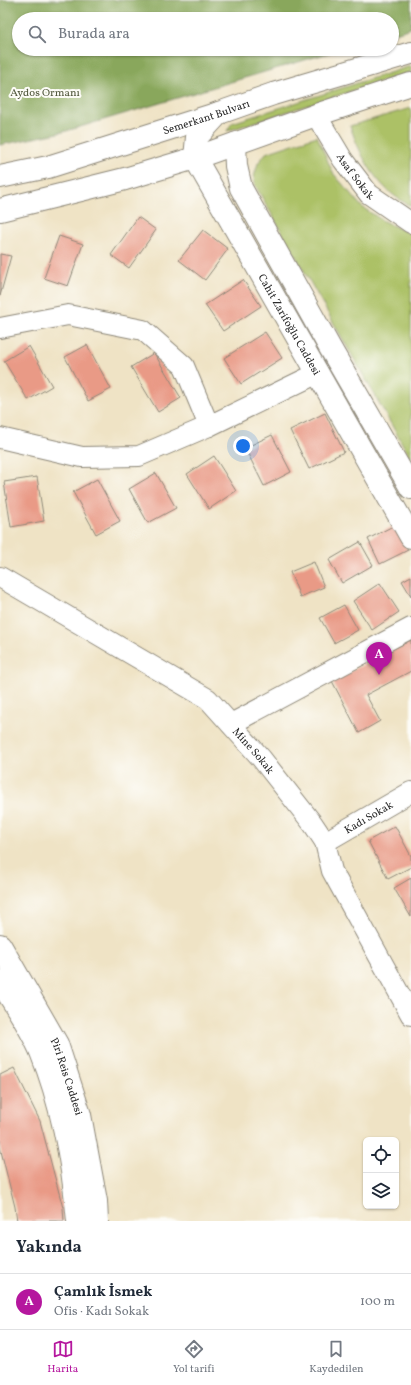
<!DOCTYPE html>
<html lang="tr">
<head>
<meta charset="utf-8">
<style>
	body { margin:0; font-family:Vollkorn,serif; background:#f2f2f3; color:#1f2937 }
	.controls { position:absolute; right:12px; bottom:12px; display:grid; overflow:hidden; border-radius:6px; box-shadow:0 1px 3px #0004 }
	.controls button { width:36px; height:36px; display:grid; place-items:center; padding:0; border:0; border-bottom:1px solid #e0e1e3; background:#fff; color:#1f2937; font:20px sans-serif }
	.you { position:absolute; left:243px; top:446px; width:14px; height:14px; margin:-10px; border:3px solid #fff; border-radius:50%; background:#1a73e8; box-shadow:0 0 0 6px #1a73e833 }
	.badge { display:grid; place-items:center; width:26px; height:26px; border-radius:50%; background:#b5179e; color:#fff; font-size:13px; font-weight:700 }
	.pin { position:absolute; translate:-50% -33px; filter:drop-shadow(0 1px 2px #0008) }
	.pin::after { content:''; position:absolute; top:21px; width:14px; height:12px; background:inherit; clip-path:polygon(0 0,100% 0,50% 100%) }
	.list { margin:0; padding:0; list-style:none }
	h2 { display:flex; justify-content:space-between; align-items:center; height:52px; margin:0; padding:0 16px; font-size:17px }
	h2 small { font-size:13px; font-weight:400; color:#747a83 }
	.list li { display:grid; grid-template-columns:26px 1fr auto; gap:12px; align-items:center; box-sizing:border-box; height:56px; padding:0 16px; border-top:1px solid #e0e1e3 }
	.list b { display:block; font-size:15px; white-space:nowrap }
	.list p { margin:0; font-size:13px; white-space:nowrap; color:#747a83 }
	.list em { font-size:13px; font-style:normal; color:#747a83 }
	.icon { flex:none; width:22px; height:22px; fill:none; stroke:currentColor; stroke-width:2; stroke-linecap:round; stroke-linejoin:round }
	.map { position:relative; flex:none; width:411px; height:1221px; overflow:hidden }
	.search { position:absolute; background:#fff; box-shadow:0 1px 3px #0004; left:12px; right:12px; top:12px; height:44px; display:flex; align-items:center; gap:10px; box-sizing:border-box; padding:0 14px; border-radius:22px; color:#747a83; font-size:15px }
	.sheet { height:108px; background:#fff }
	nav { display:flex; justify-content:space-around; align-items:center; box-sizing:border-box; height:56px; border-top:1px solid #e0e1e3; background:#fff; font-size:11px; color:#747a83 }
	nav a { display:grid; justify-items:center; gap:2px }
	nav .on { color:#b5179e }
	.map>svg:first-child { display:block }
	.green { fill:#acc166; stroke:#6c7648 }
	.forest { fill:#89a75b; stroke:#5a6943 }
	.building { fill:#e99a86 }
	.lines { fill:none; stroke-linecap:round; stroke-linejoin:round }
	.street-casing { stroke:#8d8778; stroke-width:22 }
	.secondary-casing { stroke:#8d8778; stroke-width:24 }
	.primary-casing { stroke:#8d8778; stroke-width:24 }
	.street { stroke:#fff; stroke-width:20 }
	.secondary { stroke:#fff; stroke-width:22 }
	.primary { stroke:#fff; stroke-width:22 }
	.labels { text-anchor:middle; stroke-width:4; stroke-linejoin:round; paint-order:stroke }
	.park-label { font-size:11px; fill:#52583d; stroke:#fdfcf7 }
	.street-label { font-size:11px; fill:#2b2b2b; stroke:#fdfcf7 }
</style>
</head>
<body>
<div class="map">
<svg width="411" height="1221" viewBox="0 0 411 1221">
	<rect width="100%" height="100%" fill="#fdfcf7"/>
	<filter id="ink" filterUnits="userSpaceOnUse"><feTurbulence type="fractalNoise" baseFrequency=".025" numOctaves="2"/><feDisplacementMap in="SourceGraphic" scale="8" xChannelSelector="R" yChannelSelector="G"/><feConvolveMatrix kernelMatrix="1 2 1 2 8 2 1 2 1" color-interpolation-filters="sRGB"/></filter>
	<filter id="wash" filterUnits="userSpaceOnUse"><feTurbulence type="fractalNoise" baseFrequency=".012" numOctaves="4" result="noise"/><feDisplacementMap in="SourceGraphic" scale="16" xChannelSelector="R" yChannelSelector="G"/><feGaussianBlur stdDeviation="0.9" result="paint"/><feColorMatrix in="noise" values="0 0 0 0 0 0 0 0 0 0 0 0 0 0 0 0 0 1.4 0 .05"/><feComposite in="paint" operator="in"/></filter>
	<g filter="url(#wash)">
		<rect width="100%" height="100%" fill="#efe3c5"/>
		<path class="green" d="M411,66V72L227,131L232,123Z
			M411,108V206C378,190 362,160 350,126Z
			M317,136L333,173L362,207L383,221L411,234V459L255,185L254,177L258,163L266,153Z"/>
		<path class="forest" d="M0,0H411V28L392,34V19H19V49H342L63,132L0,145Z"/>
		<g id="blocks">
			<path class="building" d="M138,217L156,230L129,268L111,255Z
				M203,230L228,249L205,280L179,260Z
				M59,236L83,244L68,286L44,278Z
				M0,254L11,256L0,296Z
				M243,280L261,306L223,331L205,305Z
				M265,332L282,358L241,384L224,358Z
				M87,345L111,389L88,401L65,357Z
				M29,346L52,386L28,400L4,361Z
				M154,353L181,398L158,412L131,367Z
				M325,413L344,452L309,469L290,430Z
				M272,435L291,472L264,486L245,448Z
				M214,456L236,491L209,509L187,474Z
				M156,473L176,508L148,523L129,489Z
				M37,477L44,521L11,527L4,482Z
				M97,479L120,521L96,534L73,492Z
				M395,525L408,550L380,564L368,539Z
				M360,542L373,565L342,583L329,560Z
				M314,562L324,587L300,597L290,572Z
				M411,576V596L402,581Z
				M380,583L399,612L372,630L353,601Z
				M344,605L358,630L334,643L320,618Z
				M411,640V671L366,695L380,721L359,733L332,681Z
				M395,826L411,856V867L388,879L368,841Z
				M411,878V917L394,888Z
				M14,1068L40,1121L63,1208L64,1221H17L15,1207L0,1147V1075Z"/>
		</g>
	</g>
	<g filter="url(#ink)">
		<use href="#blocks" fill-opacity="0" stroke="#8d8778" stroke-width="1"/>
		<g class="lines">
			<defs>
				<g id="street">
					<path id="s1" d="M316,115L343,160L369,194L411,223"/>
					<path d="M0,328L68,315L143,330L184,366L209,426"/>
					<path d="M0,438L82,457L139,456L209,426L318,373"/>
					<path id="s2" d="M0,577L208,699L261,758L313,824L325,842L332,871L411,1015"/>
					<path d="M231,724L411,628"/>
					<path id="s3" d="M325,842L411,792"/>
				</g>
				<g id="secondary">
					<path id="s4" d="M219,113L197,137L195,158L411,537"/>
					<path d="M235,144L236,166L241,188L329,346L411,488"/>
					<path id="s5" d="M0,945L57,1044L80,1115L96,1201L97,1221"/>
					<path d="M0,981C14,1003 31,1028 41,1052C62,1104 73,1165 78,1221"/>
				</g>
				<g id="primary">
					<path id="s6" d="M0,177L48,167L219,113L273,94L411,53"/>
					<path d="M0,210L125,179L195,158L316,115L411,84"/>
				</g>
			</defs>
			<use href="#street" class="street-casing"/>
			<use href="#secondary" class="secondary-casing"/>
			<use href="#primary" class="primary-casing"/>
			<use href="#street" class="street"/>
			<use href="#secondary" class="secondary"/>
			<use href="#primary" class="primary"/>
		</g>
	</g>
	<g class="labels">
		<g class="park-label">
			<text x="45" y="96">Aydos Ormanı</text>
		</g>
		<g class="street-label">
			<text dy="4" stroke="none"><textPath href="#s6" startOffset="215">Semerkant Bulvarı</textPath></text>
			<text dy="4" stroke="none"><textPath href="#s1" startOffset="73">Asaf Sokak</textPath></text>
			<text dy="4" stroke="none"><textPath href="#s4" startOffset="245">Cahit Zarifoğlu Caddesi</textPath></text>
			<text dy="4" stroke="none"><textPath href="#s2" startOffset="310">Mine Sokak</textPath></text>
			<text dy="4" stroke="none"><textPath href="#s3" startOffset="50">Kadı Sokak</textPath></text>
			<text dy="4" stroke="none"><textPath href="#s5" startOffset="148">Piri Reis Caddesi</textPath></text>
		</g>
	</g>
</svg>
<div class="controls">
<button><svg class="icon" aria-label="locate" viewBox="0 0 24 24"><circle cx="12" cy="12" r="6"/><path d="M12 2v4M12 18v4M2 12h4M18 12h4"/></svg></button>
<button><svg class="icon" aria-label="layers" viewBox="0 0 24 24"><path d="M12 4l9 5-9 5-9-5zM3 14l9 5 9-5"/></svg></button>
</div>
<div class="you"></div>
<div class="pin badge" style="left:379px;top:675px">A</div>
<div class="search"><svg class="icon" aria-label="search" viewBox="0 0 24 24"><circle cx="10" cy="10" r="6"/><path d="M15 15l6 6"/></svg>Burada ara</div>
</div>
<section class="sheet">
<h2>Yakında<small></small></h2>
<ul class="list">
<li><span class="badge">A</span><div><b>Çamlık İsmek</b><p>Ofis · Kadı Sokak</p></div><em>100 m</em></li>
</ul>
</section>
<nav>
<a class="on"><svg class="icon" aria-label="map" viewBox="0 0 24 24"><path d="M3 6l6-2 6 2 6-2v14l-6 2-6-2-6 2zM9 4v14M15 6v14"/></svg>Harita</a>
<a><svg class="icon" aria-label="directions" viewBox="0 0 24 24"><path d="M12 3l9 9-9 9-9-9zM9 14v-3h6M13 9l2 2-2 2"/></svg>Yol tarifi</a>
<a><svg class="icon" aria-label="saved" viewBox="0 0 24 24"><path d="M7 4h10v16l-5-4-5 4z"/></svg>Kaydedilen</a>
</nav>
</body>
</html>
